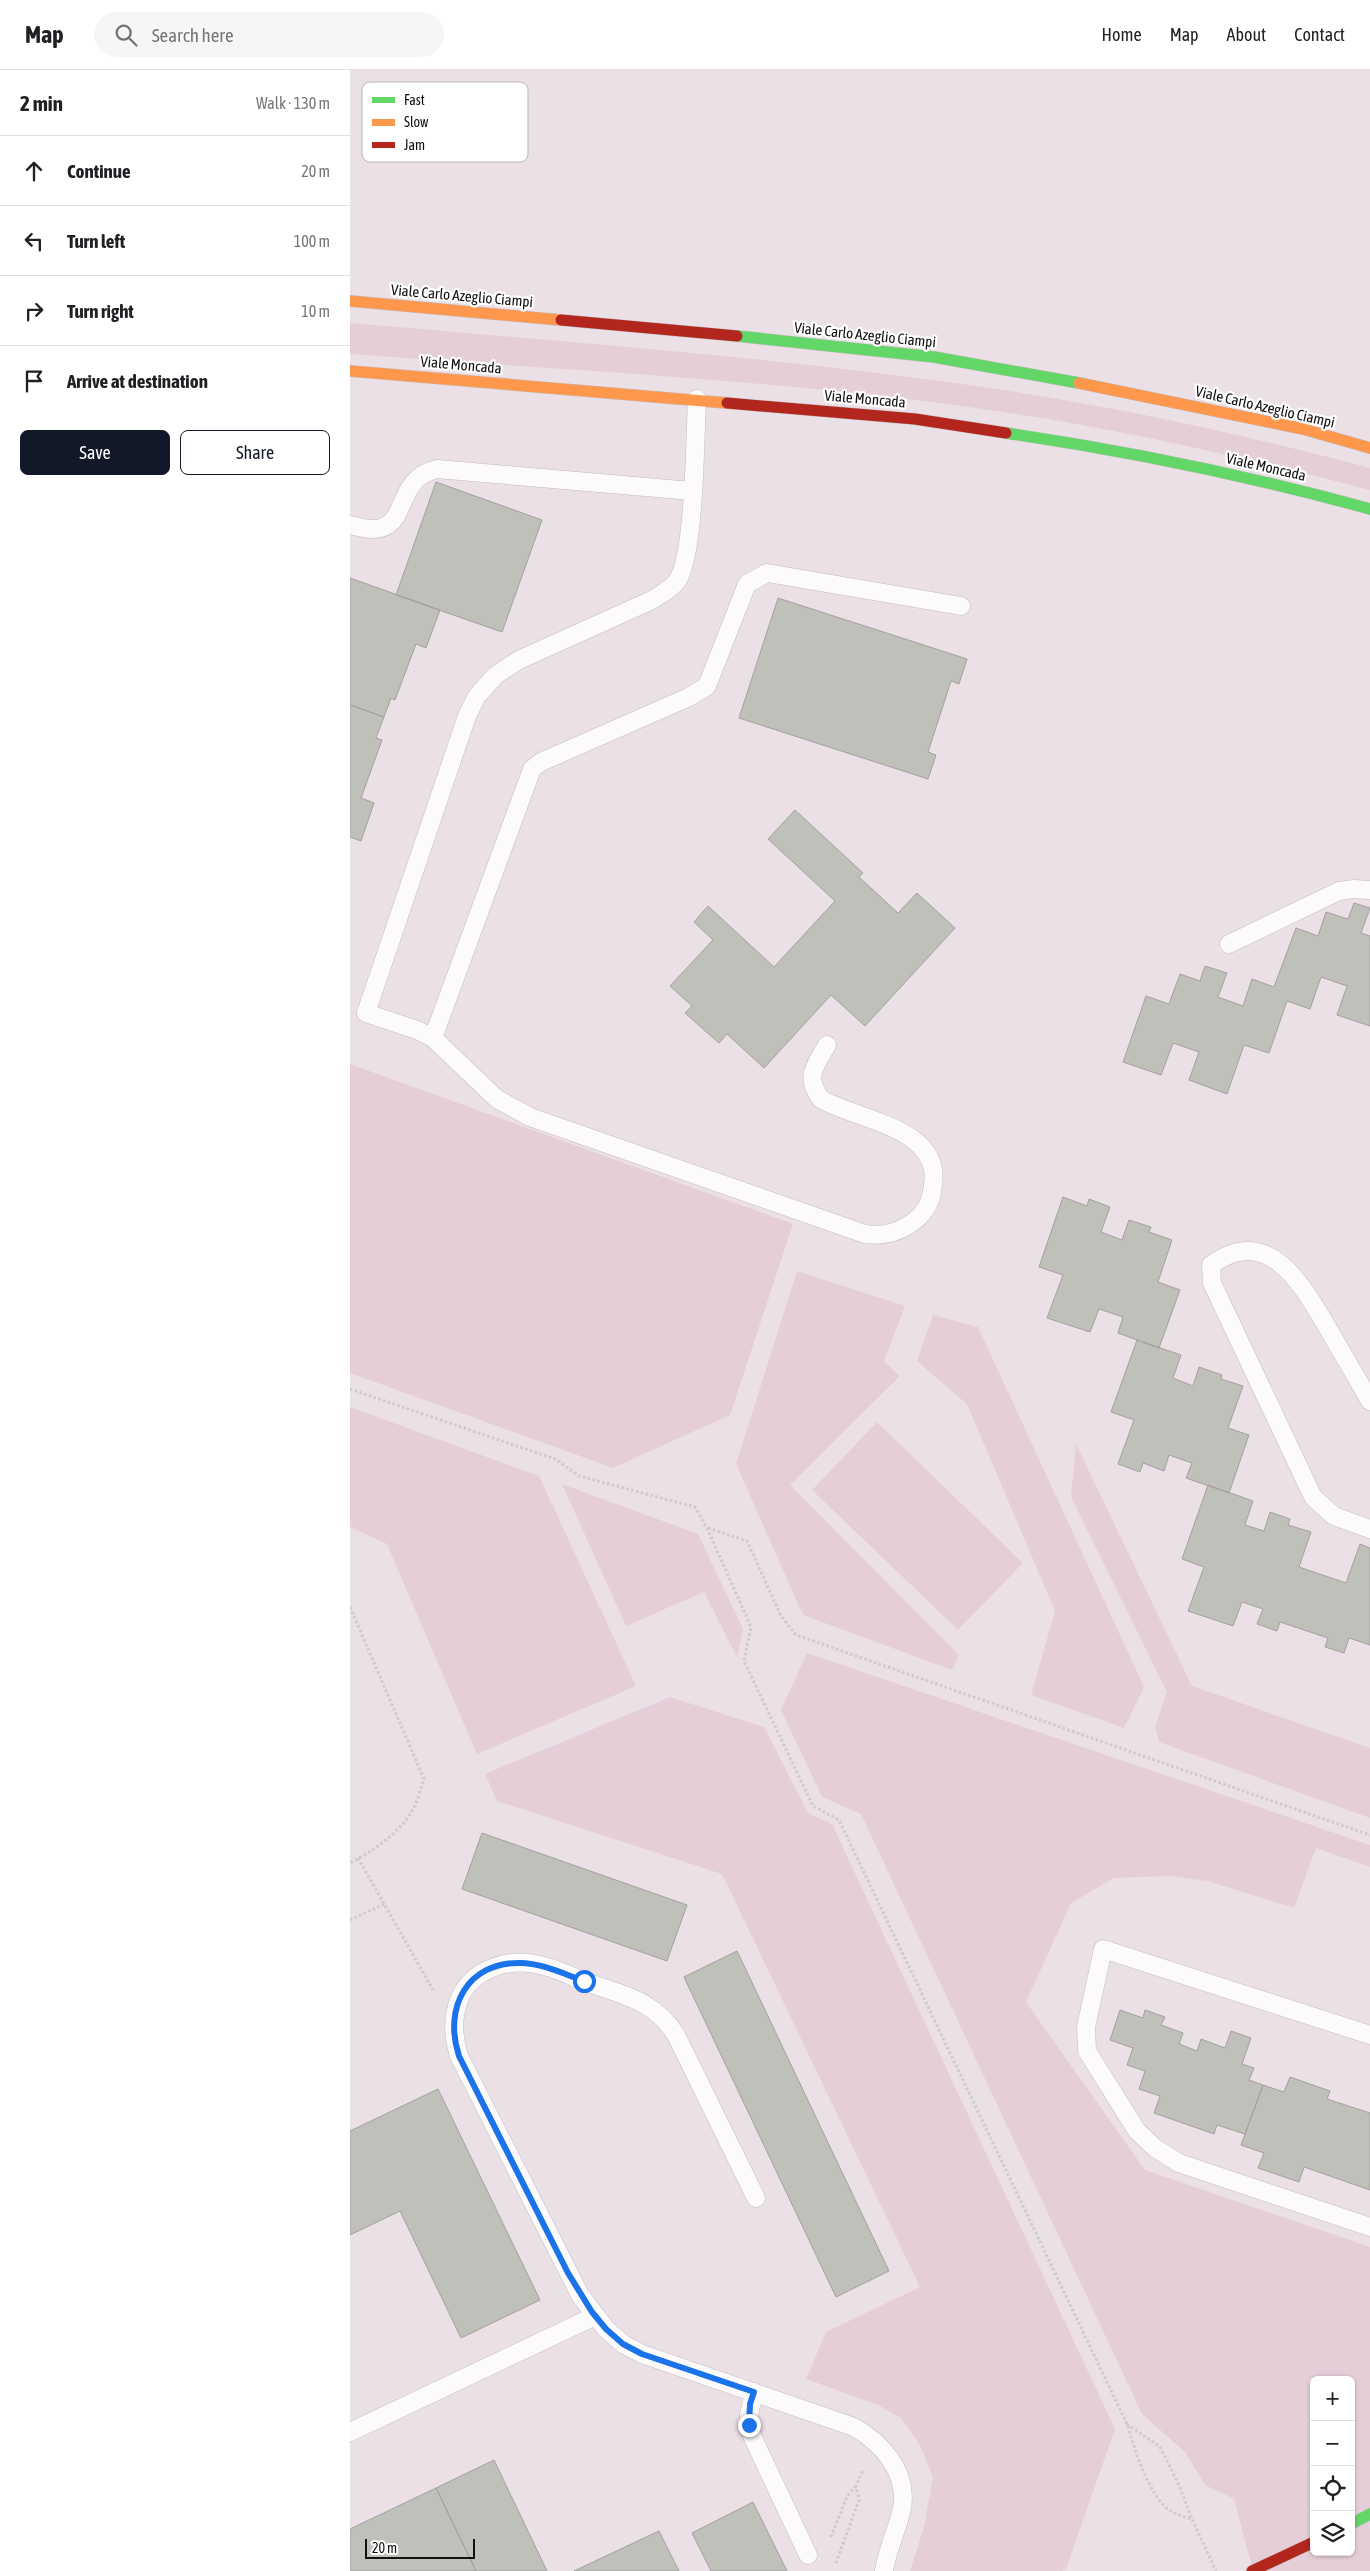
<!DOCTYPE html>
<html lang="en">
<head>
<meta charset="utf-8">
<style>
	body { margin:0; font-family:"Asap Condensed",sans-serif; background:#f6f6f6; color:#202124 }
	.controls { position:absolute; right:15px; bottom:15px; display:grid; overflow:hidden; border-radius:8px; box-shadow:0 1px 4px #0004 }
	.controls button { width:45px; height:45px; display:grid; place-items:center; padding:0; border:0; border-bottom:1px solid #e0e0e0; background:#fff; color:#202124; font:25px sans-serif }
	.scale { position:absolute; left:15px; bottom:12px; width:110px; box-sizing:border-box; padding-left:5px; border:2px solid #130e10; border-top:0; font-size:14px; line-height:18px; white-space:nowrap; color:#130e10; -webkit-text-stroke:4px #fff; paint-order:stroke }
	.stop { position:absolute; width:15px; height:15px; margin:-11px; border:4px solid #1a73e8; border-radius:50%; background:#fff }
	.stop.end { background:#1a73e8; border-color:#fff; box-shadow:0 1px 5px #0008 }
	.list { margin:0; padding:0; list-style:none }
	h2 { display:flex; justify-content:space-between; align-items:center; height:65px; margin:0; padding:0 20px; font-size:21px }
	h2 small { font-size:16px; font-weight:400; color:#757577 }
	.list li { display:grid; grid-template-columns:32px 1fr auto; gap:15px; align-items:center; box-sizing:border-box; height:70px; padding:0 20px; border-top:1px solid #e0e0e0 }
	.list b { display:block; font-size:19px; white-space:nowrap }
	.list em { font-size:16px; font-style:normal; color:#757577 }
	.actions { display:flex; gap:10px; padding:15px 20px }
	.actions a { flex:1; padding:11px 0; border:1px solid #111827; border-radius:8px; text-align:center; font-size:18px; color:#111827 }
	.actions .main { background:#111827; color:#fff }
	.icon { flex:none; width:28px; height:28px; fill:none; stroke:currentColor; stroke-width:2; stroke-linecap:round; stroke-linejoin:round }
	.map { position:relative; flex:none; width:1020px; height:2501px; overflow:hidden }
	header { display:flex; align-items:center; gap:30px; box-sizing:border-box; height:70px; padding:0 25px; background:#fff; border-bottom:1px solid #e0e0e0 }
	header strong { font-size:24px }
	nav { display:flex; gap:28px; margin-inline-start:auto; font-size:18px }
	.search { width:350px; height:45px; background:#f6f6f6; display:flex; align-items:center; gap:12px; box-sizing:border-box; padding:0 18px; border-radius:28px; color:#757577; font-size:19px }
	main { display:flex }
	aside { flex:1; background:#fff }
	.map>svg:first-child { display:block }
	.green { fill:#e6ced9; fill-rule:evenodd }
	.building { fill:#c0c0ba; stroke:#a3a0a0 }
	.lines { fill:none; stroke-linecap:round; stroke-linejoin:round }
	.lane-casing { stroke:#c3bcbf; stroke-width:19 }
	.fast-casing { stroke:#c3bcbf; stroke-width:12 }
	.slow-casing { stroke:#c3bcbf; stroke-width:12 }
	.jam-casing { stroke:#c3bcbf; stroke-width:12 }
	.path { stroke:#cecbcc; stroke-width:3; stroke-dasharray:2.5 2.5; stroke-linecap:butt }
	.lane { stroke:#fcfafb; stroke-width:18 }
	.fast { stroke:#63d668; stroke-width:11 }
	.slow { stroke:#ff974d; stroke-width:11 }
	.jam { stroke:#b3261e; stroke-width:11 }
	.route { stroke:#1a73e8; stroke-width:6 }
	.labels { text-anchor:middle; stroke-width:4.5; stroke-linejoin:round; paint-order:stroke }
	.street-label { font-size:15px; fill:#130e10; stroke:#fff }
	.key { fill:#fff; stroke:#b8b7b7; stroke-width:1 }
	.key-label { font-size:14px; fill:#130e10 }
</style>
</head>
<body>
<header>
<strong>Map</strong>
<div class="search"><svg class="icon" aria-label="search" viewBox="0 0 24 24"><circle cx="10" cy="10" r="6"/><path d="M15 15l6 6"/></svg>Search here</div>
<nav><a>Home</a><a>Map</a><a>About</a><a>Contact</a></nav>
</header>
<main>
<aside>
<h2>2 min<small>Walk · 130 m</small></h2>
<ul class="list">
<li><svg class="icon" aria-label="ahead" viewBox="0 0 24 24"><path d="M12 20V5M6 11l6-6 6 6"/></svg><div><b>Continue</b></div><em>20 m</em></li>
<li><svg class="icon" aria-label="left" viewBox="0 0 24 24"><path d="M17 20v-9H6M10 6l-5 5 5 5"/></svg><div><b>Turn left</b></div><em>100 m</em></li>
<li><svg class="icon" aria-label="right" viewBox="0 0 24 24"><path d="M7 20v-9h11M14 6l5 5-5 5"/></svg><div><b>Turn right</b></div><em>10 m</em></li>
<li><svg class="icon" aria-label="arrive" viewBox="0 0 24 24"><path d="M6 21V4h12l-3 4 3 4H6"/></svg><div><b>Arrive at destination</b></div></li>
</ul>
<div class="actions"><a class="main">Save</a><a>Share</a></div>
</aside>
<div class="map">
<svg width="1020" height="2501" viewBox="0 0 1020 2501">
	<rect width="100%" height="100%" fill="#eae0e5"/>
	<path class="green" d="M0,253C206,271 414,286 619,315C754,334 888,363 1020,398V420C903,390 785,362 666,344C446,310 221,301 0,284Z
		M0,994L443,1154L380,1345L263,1398L0,1303Z
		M447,1201L555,1236L534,1291L550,1306L440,1415L609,1585L602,1600L453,1545L386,1394Z
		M583,1245L628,1257L794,1617L774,1658L681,1625L705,1541L617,1334L567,1291Z
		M0,1337L189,1406L286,1616L127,1684L37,1474L0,1457Z
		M527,1352L673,1493L608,1560L462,1420Z
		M726,1374L842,1616L1020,1678V1748L809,1672L805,1657L817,1622L721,1427Z
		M212,1414L348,1464L393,1559L387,1587L354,1522L276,1556Z
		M457,1583L1020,1775V1797L966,1778L944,1838L857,1811L820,1806L764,1808L721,1833L676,1932L795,2100L1020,2177V2501H903L884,2429L855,2415L835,2382L792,2344L511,1744L472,1727L431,1640ZM964,2310H1001V2482H964Z
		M320,1627L414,1657L458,1743L482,1754L765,2359L716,2499L712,2501H560L574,2457L583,2407L570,2375L551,2348L528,2335L456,2309L476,2262L570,2217L372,1804L147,1731L135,1704Z"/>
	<path class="building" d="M86,412L192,450L152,562L46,525Z
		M0,508L90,540L76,578L66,574L45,630L41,628L34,647L0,635Z
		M428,528L617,589L609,614L601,611L578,682L586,685L578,709L389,648Z
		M0,635L34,647L26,668L32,670L11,728L24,733L11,771L0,767Z
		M445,740L513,803L509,807L548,843L567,823L605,858L515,956L481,925L414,998L377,964L369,973L335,943L342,936L320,916L363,870L344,852L358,836L424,897L485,831L418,769Z
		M1004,833L1020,838L1011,863L1020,866V956L987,945L997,916L971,907L960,939L937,931L919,983L894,975L877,1024L839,1010L849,982L823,973L811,1005L773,992L796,926L819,934L830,904L850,911L855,896L877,903L868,927L893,936L902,909L924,917L946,858L968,866L976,842L998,849Z
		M713,1127L737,1136L739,1129L760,1137L751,1162L772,1170L779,1150L801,1157L799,1162L822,1170L808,1212L830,1220L809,1278L768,1263L773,1247L749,1239L740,1262L697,1248L713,1205L689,1197Z
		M787,1270L831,1285L823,1308L843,1316L849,1297L872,1305L871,1309L893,1316L878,1358L899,1365L879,1423L836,1408L842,1393L819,1385L814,1401L793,1393L790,1402L768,1394L784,1350L761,1342Z
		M858,1415L903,1431L895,1455L914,1461L920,1442L940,1449L938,1455L961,1462L949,1497L996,1513L1010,1474L1020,1478V1575L999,1568L994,1583L975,1577L978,1568L930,1552L927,1561L907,1554L913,1539L892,1532L883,1556L838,1541L854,1497L832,1489Z
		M132,1763L337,1835L317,1891L112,1819Z
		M387,1881L539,2201L486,2227L334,1907Z
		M770,1940L793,1948L795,1940L815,1947L811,1955L833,1963L829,1974L847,1981L851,1969L875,1978L881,1961L901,1968L892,1994L904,1998L899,2010L913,2015L895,2064L867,2055L864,2064L804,2043L810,2026L789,2019L795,2001L777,1995L783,1978L760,1970Z
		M940,2007L980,2021L977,2029L1020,2043V2120L954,2097L949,2112L908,2098L914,2083L891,2075L913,2015L934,2022Z
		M88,2019L190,2230L111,2268L50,2141L0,2165V2061Z
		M144,2390L197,2501H126L86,2418Z
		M86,2418L126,2501H0V2459Z
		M403,2432L437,2501H361L342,2463Z
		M309,2461L329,2501H224Z"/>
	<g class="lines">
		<defs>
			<path id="lane" d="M347,329C345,366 345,486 327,511C320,520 311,524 302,530L169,590L146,605L127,626L117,646L16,943L67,960L83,968L147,1029L180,1047L515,1164C537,1167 554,1161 570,1146C579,1137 582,1126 583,1115C592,1057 506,1050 471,1029C454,1007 465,996 477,975
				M0,455C7,457 16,459 23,459C60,459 43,409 87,399L342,421
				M879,874L989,821L1004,819L1020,820
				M83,968L182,699L191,692L339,627L357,616L397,514L417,503L611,536
				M1020,1331C1007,1308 993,1285 980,1262C954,1218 920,1152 861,1195L862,1213L963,1427L984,1446L1020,1459
				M1020,1965L753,1879L736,1957L737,1981L787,2061L805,2078L829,2093L1020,2157
				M406,2128L326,1965C304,1930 273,1925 236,1912C221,1906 205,1898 190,1895C159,1887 121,1899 109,1930C102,1949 103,1966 109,1986L230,2225L256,2259L273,2274L292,2284L504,2357C533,2374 558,2402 552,2438C548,2459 537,2479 534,2501
				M404,2322L399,2345L402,2366L458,2485
				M0,2362L245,2246"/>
			<path id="fast" d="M387,266L584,287L729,313
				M656,363C779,381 900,406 1020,439
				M1001,2454L1020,2444"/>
			<path id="slow" d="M0,231L211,250
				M0,301L377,333
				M729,313L953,359L1020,378"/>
			<path id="jam" d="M211,250L387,266
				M377,333L565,349L656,363
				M902,2501L964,2472"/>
		</defs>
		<use href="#lane" class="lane-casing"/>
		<use href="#fast" class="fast-casing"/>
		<use href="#slow" class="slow-casing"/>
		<use href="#jam" class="jam-casing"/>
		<path class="path" d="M0,1319L205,1389L229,1406L345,1437L357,1458L401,1557L394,1591L463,1736L489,1750L777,2354C785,2379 799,2430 824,2443C829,2445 836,2447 842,2449L866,2501
			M358,1458L397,1471L431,1546L446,1565L1020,1765
			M0,1537L74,1709C71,1718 68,1729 64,1738C50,1763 24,1780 0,1793
			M8,1788L83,1920
			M0,1850L34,1834
			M777,2354L810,2377L829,2415L842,2449
			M481,2467L497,2426L506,2416
			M486,2493L509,2430L506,2416L513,2400"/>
		<use href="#lane" class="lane"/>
		<use href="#fast" class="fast"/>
		<use href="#slow" class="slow"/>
		<use href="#jam" class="jam"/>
	</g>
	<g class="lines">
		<path class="route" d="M234,1911C214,1904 194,1894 172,1893C117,1891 93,1938 109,1986L218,2203L242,2242L256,2259L273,2274L292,2284L404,2322L400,2334L399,2355"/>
	</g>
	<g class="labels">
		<g class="street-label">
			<text transform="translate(112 226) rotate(5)" y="5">Viale Carlo Azeglio Ciampi</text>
			<text transform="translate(515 265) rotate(6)" y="5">Viale Carlo Azeglio Ciampi</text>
			<text transform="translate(111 295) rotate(5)" y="5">Viale Moncada</text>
			<text transform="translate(515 329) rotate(5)" y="5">Viale Moncada</text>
			<text transform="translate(915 337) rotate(13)" y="5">Viale Carlo Azeglio Ciampi</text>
			<text transform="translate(916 397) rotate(13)" y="5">Viale Moncada</text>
		</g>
	</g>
	<rect x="12" y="12" width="166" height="80" rx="8" class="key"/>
	<rect x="22" y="27" width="23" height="6" fill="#63d668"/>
	<rect x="22" y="49" width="23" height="7" fill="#ff974d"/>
	<rect x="22" y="72" width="23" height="6" fill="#b3261e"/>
	<g class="key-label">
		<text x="54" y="35">Fast</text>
		<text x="54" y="57">Slow</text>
		<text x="54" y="80">Jam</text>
	</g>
</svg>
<div class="controls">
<button>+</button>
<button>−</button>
<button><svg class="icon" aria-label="locate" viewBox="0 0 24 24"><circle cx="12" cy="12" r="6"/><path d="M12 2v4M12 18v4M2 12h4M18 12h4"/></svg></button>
<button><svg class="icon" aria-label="layers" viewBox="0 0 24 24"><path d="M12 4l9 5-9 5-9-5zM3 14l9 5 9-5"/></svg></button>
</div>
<div class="scale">20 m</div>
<div class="stop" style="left:234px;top:1911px"></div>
<div class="stop end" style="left:399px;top:2355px"></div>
</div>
</main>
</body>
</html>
